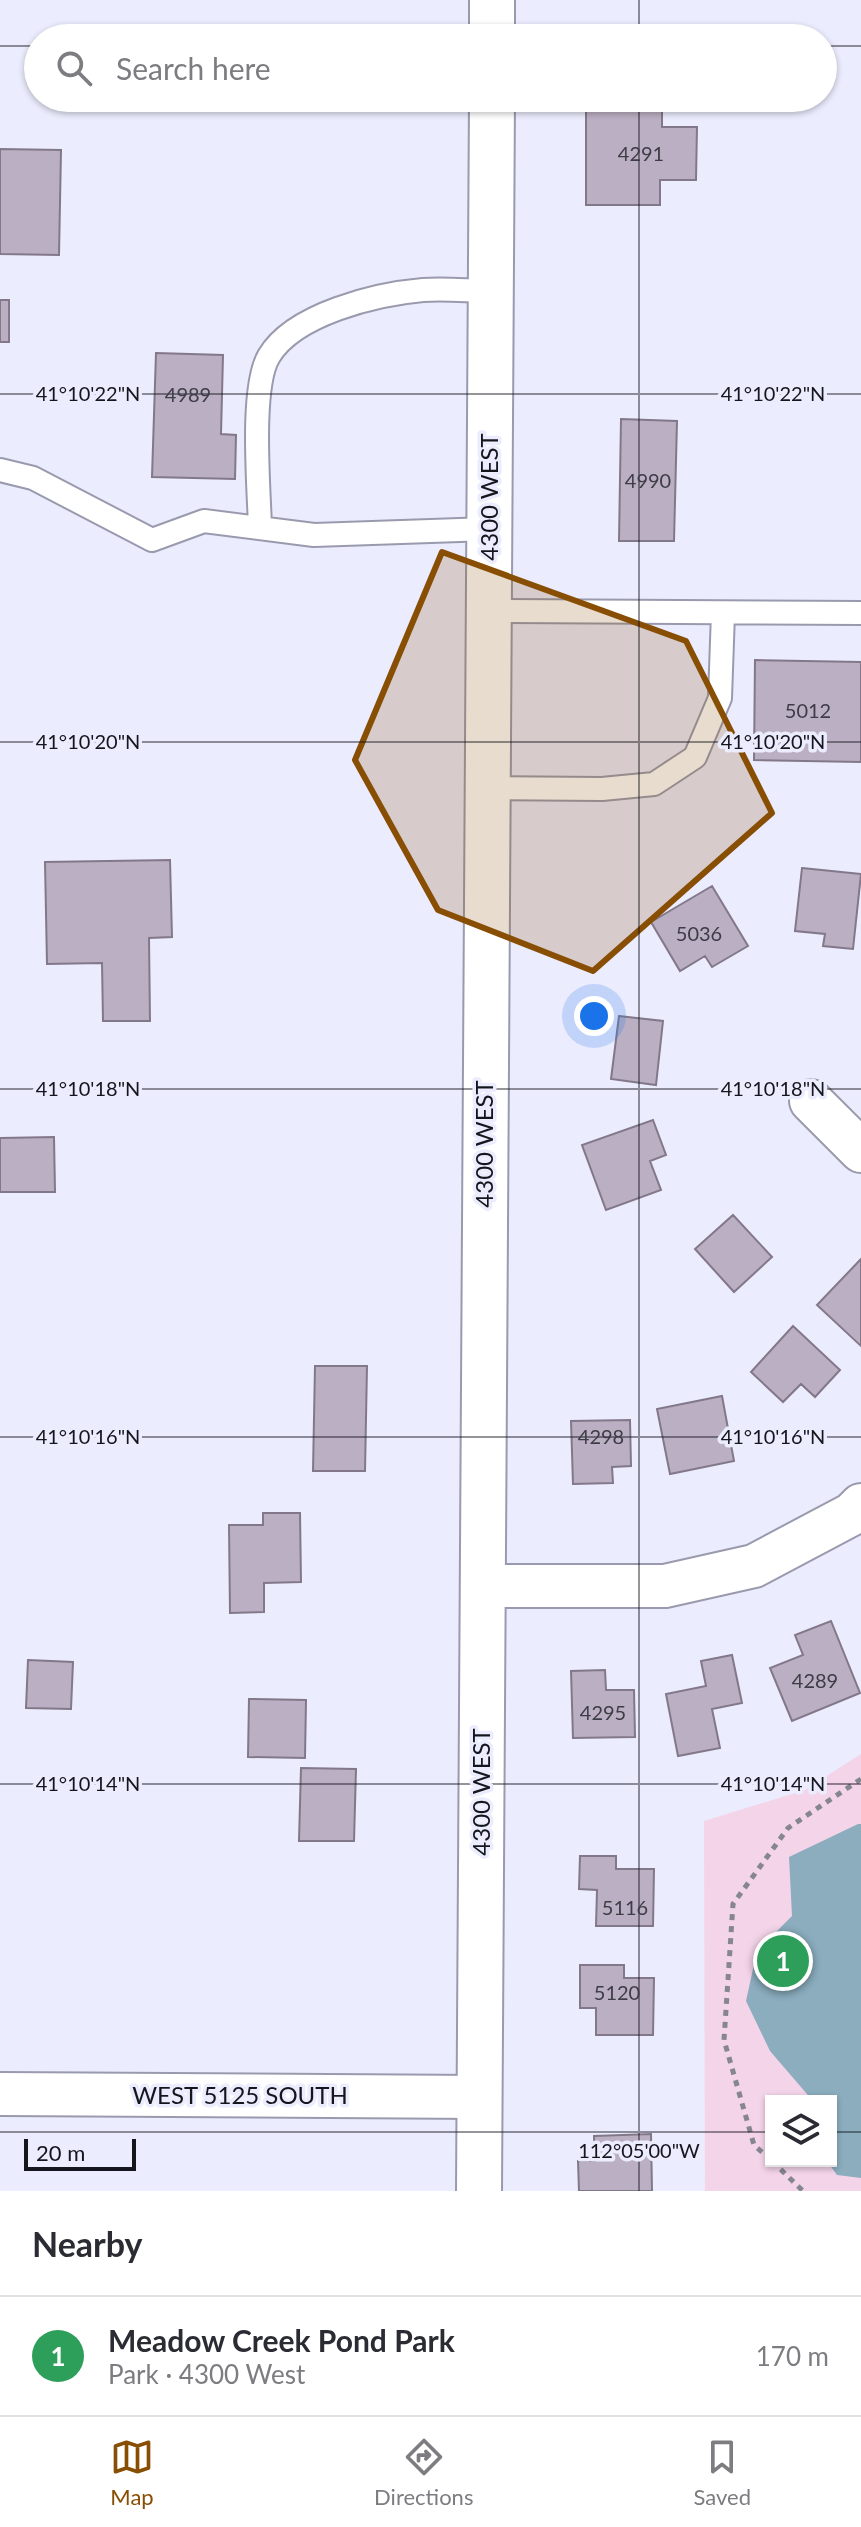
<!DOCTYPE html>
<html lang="en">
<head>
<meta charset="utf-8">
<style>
	body { margin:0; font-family:Lato,sans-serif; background:#f2f2f3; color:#2b2b33 }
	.controls { position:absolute; right:24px; bottom:24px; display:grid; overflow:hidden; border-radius:0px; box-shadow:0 2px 6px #0004 }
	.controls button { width:72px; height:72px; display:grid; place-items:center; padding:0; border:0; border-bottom:2px solid #e1e1e2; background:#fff; color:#2b2b33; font:40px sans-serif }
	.scale { position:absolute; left:24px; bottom:20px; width:112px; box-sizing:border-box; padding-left:8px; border:4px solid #15151d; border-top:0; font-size:22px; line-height:28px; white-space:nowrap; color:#15151d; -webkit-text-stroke:6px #ebecfd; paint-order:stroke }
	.you { position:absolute; left:594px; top:1016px; width:28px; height:28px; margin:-20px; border:6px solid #fff; border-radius:50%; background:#1a73e8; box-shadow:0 0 0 12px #1a73e833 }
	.badge { display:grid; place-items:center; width:52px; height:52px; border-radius:50%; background:#874e04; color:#fff; font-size:26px; font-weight:700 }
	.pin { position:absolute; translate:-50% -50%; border:4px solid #fff; box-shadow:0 2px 8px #0006 }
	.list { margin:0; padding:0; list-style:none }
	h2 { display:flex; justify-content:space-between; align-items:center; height:104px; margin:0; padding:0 32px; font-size:34px }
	h2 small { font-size:26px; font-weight:400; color:#7c7c81 }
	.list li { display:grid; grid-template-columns:52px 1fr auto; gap:24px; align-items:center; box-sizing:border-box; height:120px; padding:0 32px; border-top:2px solid #e1e1e2 }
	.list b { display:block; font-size:30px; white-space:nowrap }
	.list p { margin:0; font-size:26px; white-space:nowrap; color:#7c7c81 }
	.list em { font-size:26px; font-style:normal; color:#7c7c81 }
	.icon { flex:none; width:44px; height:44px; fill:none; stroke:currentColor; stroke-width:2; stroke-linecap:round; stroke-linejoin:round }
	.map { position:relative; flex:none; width:861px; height:2191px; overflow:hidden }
	.search { position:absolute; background:#fff; box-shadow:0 2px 6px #0004; left:24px; right:24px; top:24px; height:88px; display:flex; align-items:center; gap:20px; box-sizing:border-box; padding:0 28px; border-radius:44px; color:#7c7c81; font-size:30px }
	.sheet { height:224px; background:#fff }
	nav { display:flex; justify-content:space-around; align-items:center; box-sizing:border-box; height:112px; border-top:2px solid #e1e1e2; background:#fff; font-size:22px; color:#7c7c81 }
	nav a { display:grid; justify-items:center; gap:4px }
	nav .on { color:#874e04 }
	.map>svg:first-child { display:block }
	.green { fill:#f4d4e9; fill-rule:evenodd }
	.water { fill:#8badbe }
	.building { fill:#bbb0c3; stroke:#827889; stroke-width:2 }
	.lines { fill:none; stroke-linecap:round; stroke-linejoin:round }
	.service-casing { stroke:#9a9aae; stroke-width:26 }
	.minor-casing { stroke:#9a9aae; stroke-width:46 }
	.tertiary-casing { stroke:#9a9aae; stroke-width:48 }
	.path { stroke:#868693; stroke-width:5; stroke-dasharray:6 6; stroke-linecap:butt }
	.service { stroke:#fff; stroke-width:22 }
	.minor { stroke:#fff; stroke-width:42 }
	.tertiary { stroke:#fff; stroke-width:44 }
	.marked { fill:#874e04; fill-opacity:0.2; stroke:#874e04; stroke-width:6; stroke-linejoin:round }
	.ticks { fill:none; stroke:#15151d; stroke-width:2; stroke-opacity:0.45 }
	.labels { text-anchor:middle; stroke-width:7; stroke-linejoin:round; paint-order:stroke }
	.number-label { font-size:20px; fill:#3e3c46 }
	.street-label { font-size:24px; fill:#15151d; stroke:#ebecfd }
	.ticks-label { font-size:20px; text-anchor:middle; fill:#15151d; stroke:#ebecfd; stroke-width:7; stroke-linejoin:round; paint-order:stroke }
</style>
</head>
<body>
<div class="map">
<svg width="861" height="2191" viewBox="0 0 861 2191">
	<rect width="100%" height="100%" fill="#ebecfd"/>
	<path class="green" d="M861,1754V2191H705L704,1821L805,1790ZM771,2101H831V2161H771Z"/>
	<path class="water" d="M858,1824H861V2178L837,2175L827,2161H831V2101H813L770,2051L746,2001L757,1951L792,1916L789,1857Z"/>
	<path class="building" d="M608,98H662V127H697L696,180H660V205H586V110H608Z
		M0,149L61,150L59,255L0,254Z
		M0,300H9V342H0Z
		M156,353L223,355L221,434L236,435L235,479L152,477Z
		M621,419L677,421L674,541H619Z
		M755,660L861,662V762L754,760Z
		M170,860L172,937L149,938L150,1021H103L102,963L47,964L45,862Z
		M802,868L861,874L853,949L823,946L825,934L795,931Z
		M712,886L748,946L712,967L705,956L680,971L651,922Z
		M619,1016L663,1021L656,1085L611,1079Z
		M653,1120L666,1155L650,1161L661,1190L606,1210L582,1145Z
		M54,1137L55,1192H0V1138Z
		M733,1215L772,1257L734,1292L695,1249Z
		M861,1259V1346L817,1305Z
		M793,1326L840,1370L815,1397L801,1384L783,1402L751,1372Z
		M315,1366H367L365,1471H313Z
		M722,1396L734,1461L670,1474L657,1409Z
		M630,1420L631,1466L612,1467L613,1483L573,1484L571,1421Z
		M263,1513H300L301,1582L264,1583V1612L230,1613L229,1525H263Z
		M831,1621L860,1693L792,1721L770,1668L803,1655L795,1635Z
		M732,1655L742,1703L712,1709L720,1748L678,1756L666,1694L706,1686L701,1661Z
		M28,1660L73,1662L71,1709L26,1708Z
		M605,1670L606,1690H634L635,1737L573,1738L571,1671Z
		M249,1699L306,1700L305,1758L248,1757Z
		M301,1768L356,1769L354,1841H299Z
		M580,1856H616V1869H654L653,1926H596L597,1890L579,1889Z
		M580,1965H624V1978H654L653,2035H596V2008H580Z
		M651,2134L652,2191H579L578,2161H595L594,2136Z"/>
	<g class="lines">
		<defs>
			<path id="service" d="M0,470L33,478L152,540L204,521L314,535L489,529
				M260,528C259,489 250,387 269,356C294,314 376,294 423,290C445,288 469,291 491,291
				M489,611L861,613
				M488,788L602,789L654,784L695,757L720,698L723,613"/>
			<path id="minor" d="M811,1101L861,1151
				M483,1586H665L754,1566L852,1514L861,1505
				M0,2094L480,2097"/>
			<path id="tertiary" d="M492,38V0
				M479,2191L492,98"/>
		</defs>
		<use href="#service" class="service-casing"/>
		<use href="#minor" class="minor-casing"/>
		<use href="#tertiary" class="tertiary-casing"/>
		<path class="path" d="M771,2160L754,2145L724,2040L733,1904L788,1828L861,1779
			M772,2161L803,2191"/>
		<use href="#service" class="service"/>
		<use href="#minor" class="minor"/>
		<use href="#tertiary" class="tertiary"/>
	</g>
	<path class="marked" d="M442,552L686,641L772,813L593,971L438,910L355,760Z"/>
	<path class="ticks" d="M639,0V38M0,46H38M823,46H861M639,98V2191M0,394H861M0,742H861M0,1089H861M0,1437H861M0,1784H861M0,2132H771M831,2132H861"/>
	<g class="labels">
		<g class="number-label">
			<text x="641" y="161">4291</text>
			<text x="188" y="402">4989</text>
			<text x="648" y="488">4990</text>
			<text x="808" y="718">5012</text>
			<text x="699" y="941">5036</text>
			<text x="601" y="1444">4298</text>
			<text x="815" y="1688">4289</text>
			<text x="603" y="1720">4295</text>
			<text x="625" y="1915">5116</text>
			<text x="617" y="2000">5120</text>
		</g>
		<g class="street-label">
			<text transform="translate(490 497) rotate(-90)" y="8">4300 WEST</text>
			<text transform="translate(485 1144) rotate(-90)" y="8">4300 WEST</text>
			<text transform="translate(482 1792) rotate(-90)" y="8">4300 WEST</text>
			<text x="240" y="2104">WEST 5125 SOUTH</text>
		</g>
	</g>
	<g class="ticks-label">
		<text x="88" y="401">41°10'22"N</text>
		<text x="773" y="401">41°10'22"N</text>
		<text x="88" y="749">41°10'20"N</text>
		<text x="773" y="749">41°10'20"N</text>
		<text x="88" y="1096">41°10'18"N</text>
		<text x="773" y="1096">41°10'18"N</text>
		<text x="88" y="1444">41°10'16"N</text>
		<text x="773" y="1444">41°10'16"N</text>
		<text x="88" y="1791">41°10'14"N</text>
		<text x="773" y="1791">41°10'14"N</text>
		<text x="639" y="2158">112°05'00"W</text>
	</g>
</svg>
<div class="controls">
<button><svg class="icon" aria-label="layers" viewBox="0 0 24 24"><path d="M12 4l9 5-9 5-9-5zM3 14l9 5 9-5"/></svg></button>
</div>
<div class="scale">20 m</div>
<div class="you"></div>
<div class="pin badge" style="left:783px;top:1961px;background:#2e9e5b">1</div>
<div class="search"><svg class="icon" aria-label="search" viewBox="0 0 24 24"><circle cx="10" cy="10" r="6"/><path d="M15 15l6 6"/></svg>Search here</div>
</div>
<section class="sheet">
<h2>Nearby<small></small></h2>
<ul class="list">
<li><span class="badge" style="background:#2e9e5b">1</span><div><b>Meadow Creek Pond Park</b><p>Park · 4300 West</p></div><em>170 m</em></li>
</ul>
</section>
<nav>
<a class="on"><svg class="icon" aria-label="map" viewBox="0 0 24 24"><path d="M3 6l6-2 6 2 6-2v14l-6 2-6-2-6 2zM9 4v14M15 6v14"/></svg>Map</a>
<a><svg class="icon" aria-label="directions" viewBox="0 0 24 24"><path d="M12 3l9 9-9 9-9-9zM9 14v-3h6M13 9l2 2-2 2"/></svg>Directions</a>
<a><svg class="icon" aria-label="saved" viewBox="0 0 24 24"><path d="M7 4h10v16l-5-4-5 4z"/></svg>Saved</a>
</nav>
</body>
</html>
